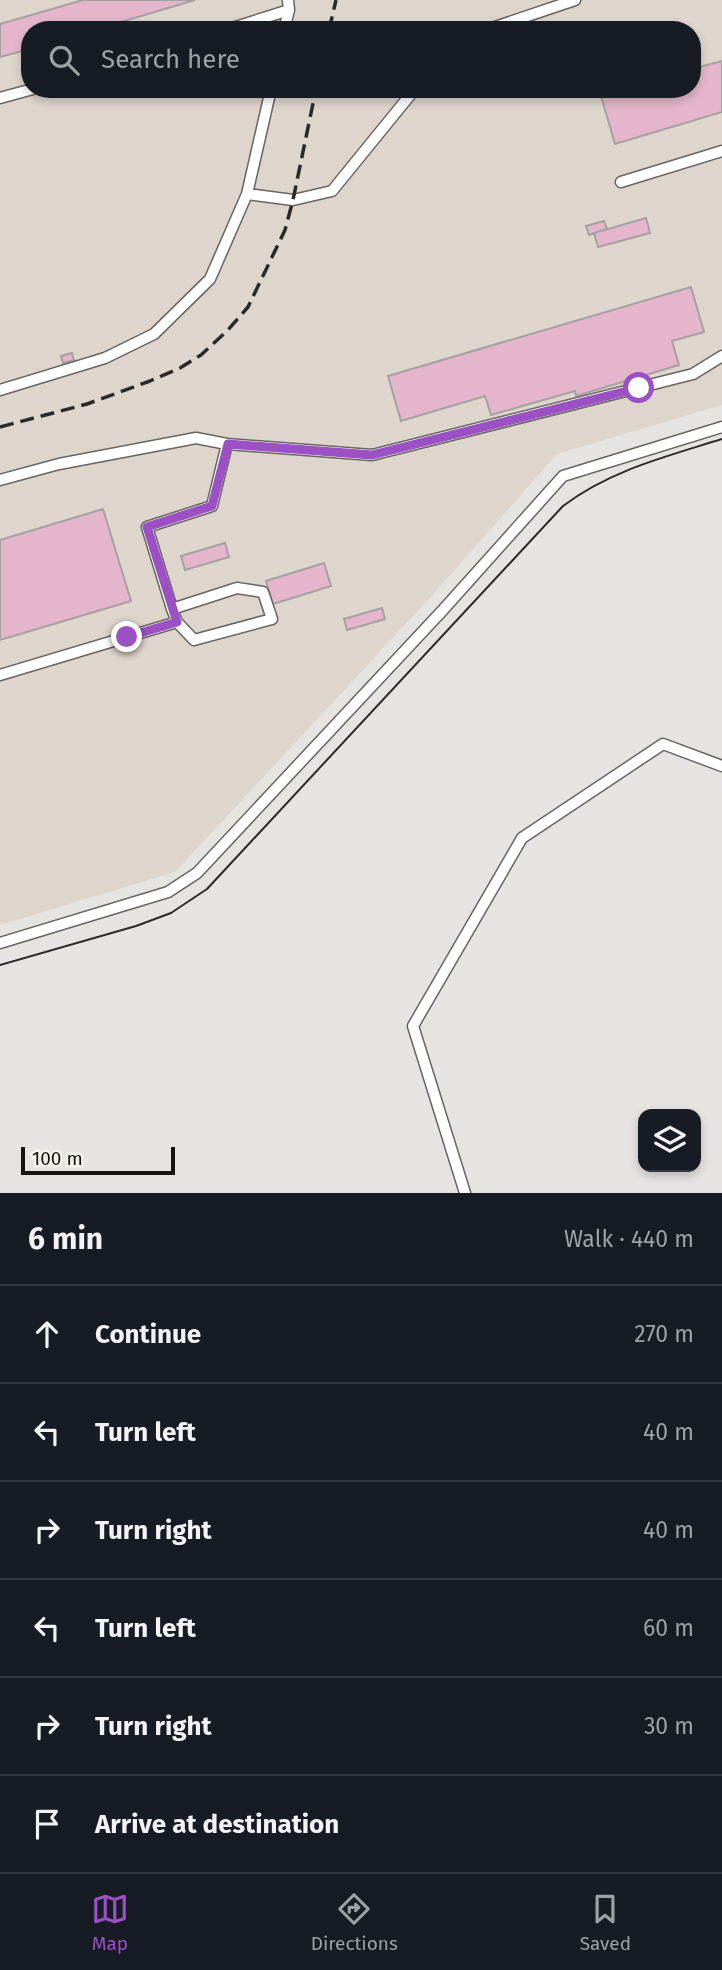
<!DOCTYPE html>
<html lang="en">
<head>
<meta charset="utf-8">
<style>
	body { margin:0; font-family:"Fira Sans",sans-serif; background:#242831; color:#f1f3f6 }
	.controls { position:absolute; right:21px; bottom:21px; display:grid; overflow:hidden; border-radius:14px; box-shadow:0 4px 10px #0003 }
	.controls button { width:63px; height:63px; display:grid; place-items:center; padding:0; border:0; border-bottom:2px solid #363941; background:#171b24; color:#f1f3f6; font:35px sans-serif }
	.scale { position:absolute; left:21px; bottom:18px; width:154px; box-sizing:border-box; padding-left:7px; border:4px solid #151413; border-top:0; font-size:19px; line-height:24px; white-space:nowrap; color:#151413; -webkit-text-stroke:5px #f4f1ed; paint-order:stroke }
	.stop { position:absolute; width:21px; height:21px; margin:-16px; border:5px solid #9b51c3; border-radius:50%; background:#fff }
	.stop.end { background:#9b51c3; border-color:#fff; box-shadow:0 2px 7px #0008 }
	.list { margin:0; padding:0; list-style:none }
	h2 { display:flex; justify-content:space-between; align-items:center; height:91px; margin:0; padding:0 28px; font-size:30px }
	h2 small { font-size:23px; font-weight:400; color:#9ea1a6 }
	.list li { display:grid; grid-template-columns:46px 1fr auto; gap:21px; align-items:center; box-sizing:border-box; height:98px; padding:0 28px; border-top:2px solid #363941 }
	.list b { display:block; font-size:26px; white-space:nowrap }
	.list em { font-size:23px; font-style:normal; color:#9ea1a6 }
	.icon { flex:none; width:38px; height:38px; fill:none; stroke:currentColor; stroke-width:2; stroke-linecap:round; stroke-linejoin:round }
	.map { position:relative; flex:none; width:722px; height:1193px; overflow:hidden }
	.search { position:absolute; background:#171b24; box-shadow:0 4px 10px #0003; left:21px; right:21px; top:21px; height:77px; display:flex; align-items:center; gap:18px; box-sizing:border-box; padding:0 24px; border-radius:28px; color:#9ea1a6; font-size:26px }
	.sheet { height:679px; background:#171b24 }
	nav { display:flex; justify-content:space-around; align-items:center; box-sizing:border-box; height:98px; border-top:2px solid #363941; background:#171b24; font-size:19px; color:#9ea1a6 }
	nav a { display:grid; justify-items:center; gap:4px }
	nav .on { color:#9b51c3 }
	.map>svg:first-child { display:block }
	.built { fill:#ded6cd; fill-rule:evenodd }
	.building { fill:#e5b6cb; stroke:#a5a1a2; stroke-width:2 }
	.lines { fill:none; stroke-linecap:round; stroke-linejoin:round }
	.minor-casing { stroke:#676562; stroke-width:13 }
	.minor { stroke:#fff; stroke-width:10 }
	.tram { stroke:#2b2a29; stroke-width:2 }
	.rail { stroke:#2b2a29; stroke-width:3.5; stroke-dasharray:14 7; stroke-linecap:butt }
	.route { stroke:#9b51c3; stroke-width:9 }
</style>
</head>
<body>
<div class="map">
<svg width="722" height="1193" viewBox="0 0 722 1193">
	<rect width="100%" height="100%" fill="#e6e4e0"/>
	<path class="built" d="M0,0H722V405L557,454L428,600L175,872L0,925ZM30,30H692V89H30Z"/>
	<path class="building" d="M83,0H195L94,30H30V49L0,57V24Z
		M722,61V112L615,144L601,96L624,89H692V69Z
		M646,218L650,233L598,247L594,233Z
		M604,221L607,229L589,235L586,226Z
		M691,287L704,332L672,341L679,365L576,396L575,391L491,415L485,396L401,421L388,376Z
		M72,353L74,360L63,363L61,356Z
		M103,509L131,601L0,640V540Z
		M225,543L229,557L185,570L181,556Z
		M324,563L331,586L273,604L266,581Z
		M382,608L385,619L347,630L344,619Z"/>
	<g class="lines">
		<defs>
			<path id="minor" d="M226,30L289,10
				M284,30L289,10L288,0
				M486,30L575,0
				M0,98L33,89
				M621,182L722,151
				M247,194L293,200L332,191L415,89
				M0,390L105,358L154,334L210,279L247,194L271,89
				M0,480L59,464L196,438L227,444L372,455L693,374L722,356
				M172,609L237,588L263,592L272,619L194,640L177,622L172,609L147,527L212,506L227,444
				M0,675L177,622
				M0,943L168,892L197,873L442,611L563,476L722,427
				M465,1193L413,1026L522,838L663,744L722,766"/>
		</defs>
		<use href="#minor" class="minor-casing"/>
		<use href="#minor" class="minor"/>
		<path class="tram" d="M0,965L136,926L171,913L207,889L563,506C611,470 665,457 722,439"/>
		<path class="rail" d="M329,30L336,0
			M0,427L87,404L150,381L180,368L201,355L227,331L248,307L285,230L293,200L316,89"/>
	</g>
	<g class="lines">
		<path class="route" d="M127,637L177,622L147,527L212,506L228,444L372,455L639,388"/>
	</g>
</svg>
<div class="controls">
<button><svg class="icon" aria-label="layers" viewBox="0 0 24 24"><path d="M12 4l9 5-9 5-9-5zM3 14l9 5 9-5"/></svg></button>
</div>
<div class="scale">100 m</div>
<div class="stop" style="left:639px;top:388px"></div>
<div class="stop end" style="left:127px;top:637px"></div>
<div class="search"><svg class="icon" aria-label="search" viewBox="0 0 24 24"><circle cx="10" cy="10" r="6"/><path d="M15 15l6 6"/></svg>Search here</div>
</div>
<section class="sheet">
<h2>6 min<small>Walk · 440 m</small></h2>
<ul class="list">
<li><svg class="icon" aria-label="ahead" viewBox="0 0 24 24"><path d="M12 20V5M6 11l6-6 6 6"/></svg><div><b>Continue</b></div><em>270 m</em></li>
<li><svg class="icon" aria-label="left" viewBox="0 0 24 24"><path d="M17 20v-9H6M10 6l-5 5 5 5"/></svg><div><b>Turn left</b></div><em>40 m</em></li>
<li><svg class="icon" aria-label="right" viewBox="0 0 24 24"><path d="M7 20v-9h11M14 6l5 5-5 5"/></svg><div><b>Turn right</b></div><em>40 m</em></li>
<li><svg class="icon" aria-label="left" viewBox="0 0 24 24"><path d="M17 20v-9H6M10 6l-5 5 5 5"/></svg><div><b>Turn left</b></div><em>60 m</em></li>
<li><svg class="icon" aria-label="right" viewBox="0 0 24 24"><path d="M7 20v-9h11M14 6l5 5-5 5"/></svg><div><b>Turn right</b></div><em>30 m</em></li>
<li><svg class="icon" aria-label="arrive" viewBox="0 0 24 24"><path d="M6 21V4h12l-3 4 3 4H6"/></svg><div><b>Arrive at destination</b></div></li>
</ul>
</section>
<nav>
<a class="on"><svg class="icon" aria-label="map" viewBox="0 0 24 24"><path d="M3 6l6-2 6 2 6-2v14l-6 2-6-2-6 2zM9 4v14M15 6v14"/></svg>Map</a>
<a><svg class="icon" aria-label="directions" viewBox="0 0 24 24"><path d="M12 3l9 9-9 9-9-9zM9 14v-3h6M13 9l2 2-2 2"/></svg>Directions</a>
<a><svg class="icon" aria-label="saved" viewBox="0 0 24 24"><path d="M7 4h10v16l-5-4-5 4z"/></svg>Saved</a>
</nav>
</body>
</html>
